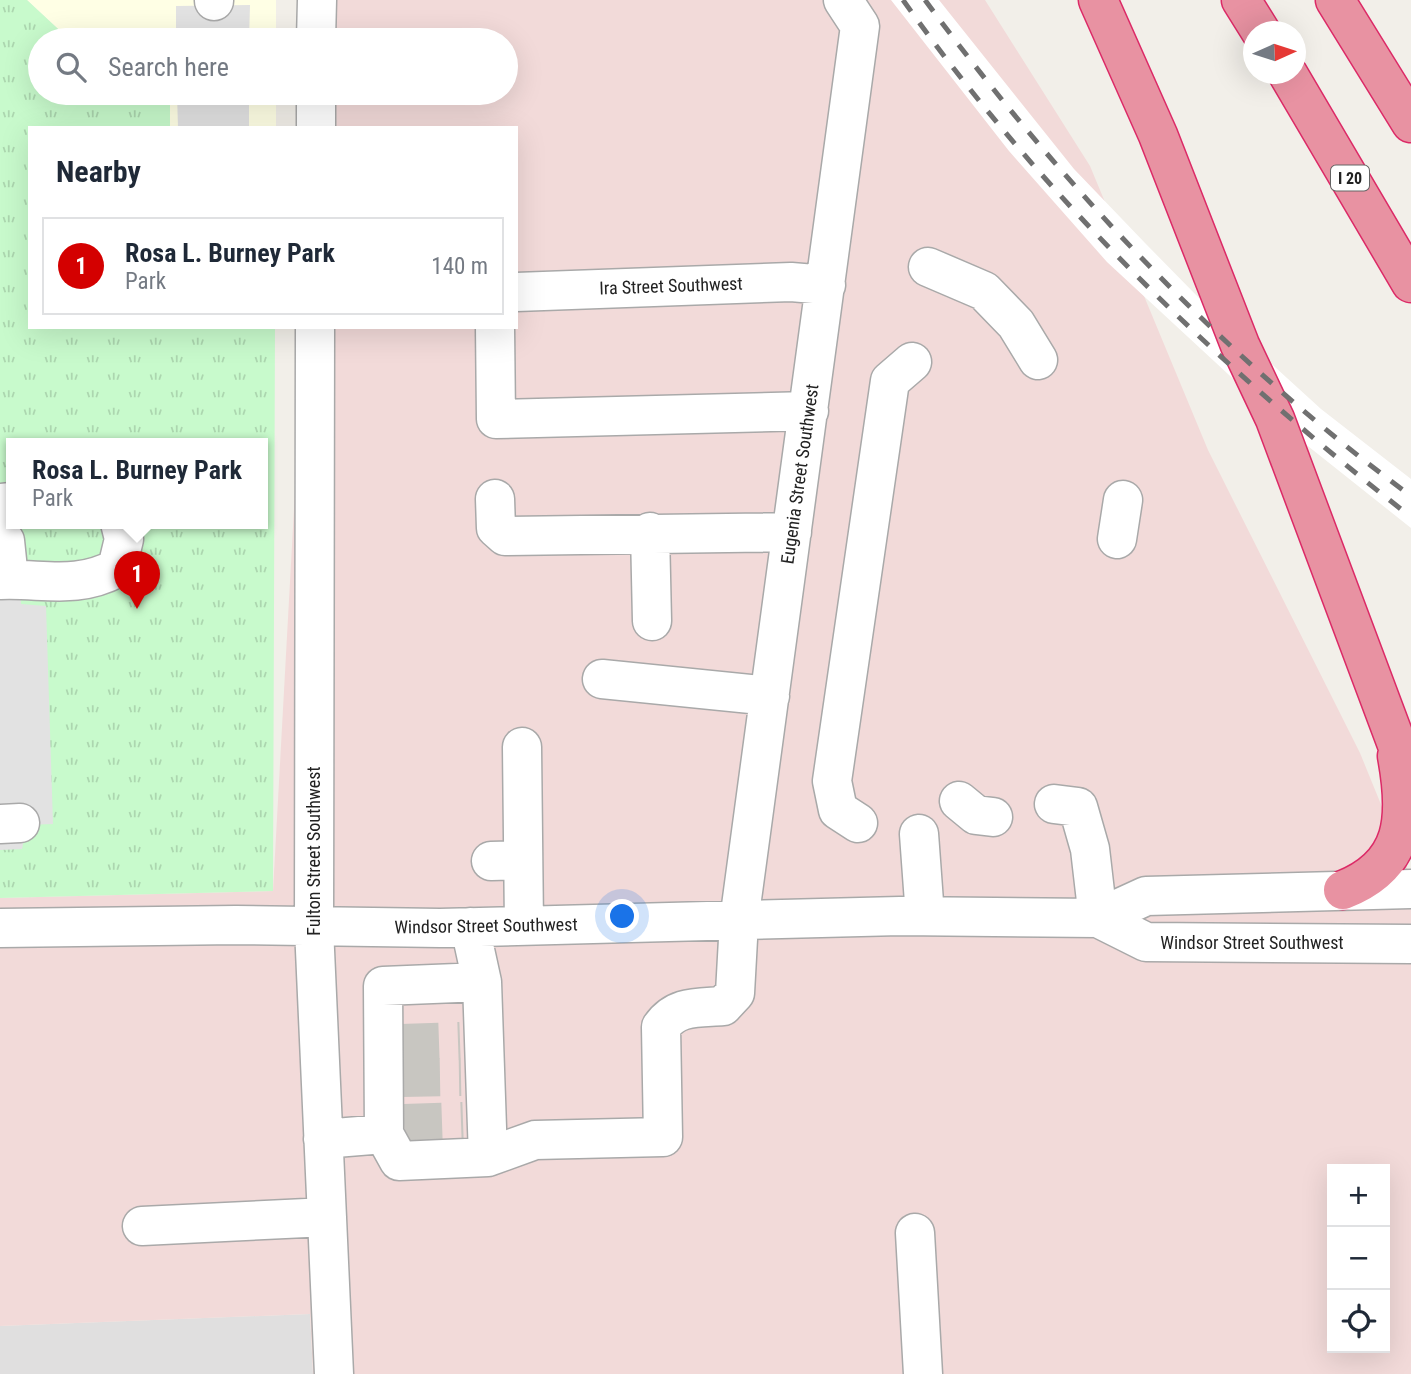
<!DOCTYPE html>
<html lang="en">
<head>
<meta charset="utf-8">
<style>
	body { margin:0; font-family:"Roboto Condensed",sans-serif; background:#f2f2f3; color:#1f2937 }
	.controls { position:absolute; right:21px; bottom:21px; display:grid; overflow:hidden; border-radius:0px; box-shadow:0 7px 28px #0002 }
	.controls button { width:63px; height:63px; display:grid; place-items:center; padding:0; border:0; border-bottom:2px solid #e0e1e3; background:#fff; color:#1f2937; font:35px sans-serif }
	.compass { position:absolute; left:1243px; top:21px; width:63px; height:63px; border-radius:50%; background:#fff; box-shadow:0 7px 28px #0002; rotate:87deg }
	.you { position:absolute; left:623px; top:917px; width:24px; height:24px; margin:-18px; border:5px solid #fff; border-radius:50%; background:#1a73e8; box-shadow:0 0 0 10px #1a73e833 }
	.badge { display:grid; place-items:center; width:46px; height:46px; border-radius:50%; background:#d40000; color:#fff; font-size:23px; font-weight:700 }
	.pin { position:absolute; translate:-50% -58px; filter:drop-shadow(0 2px 4px #0008) }
	.pin::after { content:''; position:absolute; top:37px; width:24px; height:21px; background:inherit; clip-path:polygon(0 0,100% 0,50% 100%) }
	.popup { position:absolute; left:6px; top:438px; width:262px; height:91px; box-sizing:border-box; display:grid; place-content:center; border-radius:0px; background:#fff; filter:drop-shadow(0 2px 5px #0005); font-size:23px; white-space:nowrap; color:#747a83 }
	.popup b { font-size:26px; color:#1f2937 }
	.popup::after { content:''; position:absolute; left:50%; top:100%; margin-left:-14px; border:14px solid transparent; border-top-color:#fff }
	.list { margin:0; padding:0; list-style:none }
	h2 { display:flex; justify-content:space-between; align-items:center; height:91px; margin:0; padding:0 28px; font-size:30px }
	h2 small { font-size:23px; font-weight:400; color:#747a83 }
	.list li { display:grid; grid-template-columns:46px 1fr auto; gap:21px; align-items:center; box-sizing:border-box; height:98px; margin:0 14px 14px; padding:0 14px; border:2px solid #e0e1e3; border-radius:0px }
	.list b { display:block; font-size:26px; white-space:nowrap }
	.list p { margin:0; font-size:23px; white-space:nowrap; color:#747a83 }
	.list em { font-size:23px; font-style:normal; color:#747a83 }
	.icon { flex:none; width:38px; height:38px; fill:none; stroke:currentColor; stroke-width:2; stroke-linecap:round; stroke-linejoin:round }
	.map { position:relative; flex:none; width:1411px; height:1374px; overflow:hidden }
	.search { position:absolute; background:#fff; box-shadow:0 7px 28px #0002; left:28px; top:28px; width:490px; height:77px; display:flex; align-items:center; gap:18px; box-sizing:border-box; padding:0 24px; border-radius:38px; color:#747a83; font-size:26px }
	.panel { position:absolute; background:#fff; box-shadow:0 7px 28px #0002; left:28px; top:126px; width:490px; height:203px; border-radius:0px }
	.map>svg:first-child { display:block }
	.residential { fill:#e0dfdf }
	.commercial { fill:#f2dad9; fill-rule:evenodd }
	.education { fill:#ffffe5 }
	.park { fill:url(#park-tufts); fill-rule:evenodd }
	.parking { fill:#e2e2e2 }
	.pier { fill:#fff }
	.lines { fill:none; stroke-linecap:round; stroke-linejoin:round }
	.minor-tunnel { stroke:#c8c6c1; stroke-width:38; stroke-dasharray:38 19; stroke-linecap:butt }
	.minor-casing { stroke:#a9a9a9; stroke-width:41 }
	.highway-casing { stroke:#dc2a67; stroke-width:41 }
	.minor { stroke:#fff; stroke-width:38 }
	.highway { stroke:#e892a2; stroke-width:38 }
	.rail { stroke:#707070; stroke-width:5; stroke-dasharray:14 14; stroke-linecap:butt }
	.labels { text-anchor:middle; stroke-width:5; stroke-linejoin:round; paint-order:stroke }
	.shield { fill:#fff; stroke:#646464; stroke-width:2 }
	.shield-label { font-size:16px; font-weight:bold; fill:#222 }
	.street-label { font-size:18px; fill:#222; stroke:#fff }
</style>
</head>
<body>
<div class="map">
<svg width="1411" height="1374" viewBox="0 0 1411 1374">
	<defs>
		<pattern id="park-tufts" width="24" height="20" patternUnits="userSpaceOnUse" patternTransform="scale(1.75)"><rect width="24" height="20" fill="#c8facc"/><path d="M3 7l-1-3M5 7V3M7 7l1-3M15 17l-1-3M17 17v-4M19 17l1-3" fill="none" stroke="#acd6af"/></pattern>
	</defs>
	<rect width="100%" height="100%" fill="#f2efe9"/>
	<path class="residential" d="M310,1314L313,1374H0V1326Z"/>
	<path class="commercial" d="M304,0H985L1090,166L1208,450L1360,753L1411,878V1374H313L310,1314L0,1326V898L273,891L304,327H516V128H305V93H506V40H305ZM1332,1169H1385V1348H1332Z"/>
	<path class="education" d="M27,0H276V40H70Z
		M169,93H276V128H170Z"/>
	<path class="park" d="M0,0H27L70,40H40V93L170,94V128H30V327H275L273,891L0,898ZM11,443H263V523H11Z"/>
	<path class="parking" d="M250,5L249,40H176V6Z
		M177,93H249V128H178Z
		M18,557L21,604L46,606L53,824L27,825L22,849L0,850V558Z"/>
	<path class="pier" d="M891,0H939L1074,169L1145,243L1198,297L1321,409L1411,479V528L1294,435L1107,262L1009,151Z"/>
	<g class="lines">
		<path class="minor-tunnel" d="M401,1043L460,1041
			M402,1078L461,1077
			M404,1123L463,1121"/>
		<defs>
			<path id="minor" d="M214,1V0
				M316,40L317,0
				M316,128V93
				M928,267L984,291L1016,324L1038,360
				M516,292L791,282L826,285
				M315,327L314,928L334,1374
				M495,327L496,419L809,411
				M495,499L496,528L505,536L792,532
				M0,503L11,502
				M650,532L652,621
				M0,536L5,541L9,579
				M1117,539L1123,500
				M0,580C43,578 76,590 117,568L124,539L120,523
				M602,679L770,696
				M522,747L524,926
				M959,801L976,815L993,817
				M1054,804L1078,807L1090,849L1098,918
				M858,823L838,810L832,781L890,381L912,362
				M0,824L20,823
				M919,834L925,916
				M491,861L523,860
				M1098,918L1146,942L1411,944
				M0,928L236,925L440,928L900,916L1098,918L1146,896L1411,889
				M384,1134L383,986L482,982
				M323,1139L384,1134L399,1161L488,1157L482,982L470,927
				M488,1157L535,1140L663,1137L661,1027C676,1005 698,1008 723,1006L735,993L739,921L860,26L843,0
				M142,1226L327,1217
				M915,1233L923,1374"/>
			<path id="highway" d="M1098,0L1158,135L1240,345L1275,419L1411,782
				M1241,0L1261,32
				M1335,0L1411,123
				M1288,74L1411,283
				M1343,890C1407,865 1408,816 1397,756"/>
		</defs>
		<use href="#minor" class="minor-casing"/>
		<use href="#highway" class="highway-casing"/>
		<use href="#minor" class="minor"/>
		<use href="#highway" class="highway"/>
		<path class="rail" d="M903,0C1043,198 1220,368 1411,517
			M925,0C1061,185 1225,359 1411,496"/>
	</g>
	<g class="labels">
		<rect class="shield" x="1331" y="165.5" width="38" height="25" rx="5"/>
		<g class="shield-label">
			<text x="1350" y="184">I 20</text>
		</g>
		<g class="street-label">
			<text transform="translate(671 286) rotate(-2)" y="6">Ira Street Southwest</text>
			<text transform="translate(800 474) rotate(-82)" y="6">Eugenia Street Southwest</text>
			<text transform="translate(314 851) rotate(-90)" y="6">Fulton Street Southwest</text>
			<text transform="translate(486 926) rotate(-1)" y="6">Windsor Street Southwest</text>
			<text x="1252" y="949">Windsor Street Southwest</text>
		</g>
	</g>
</svg>
<div class="controls">
<button>+</button>
<button>−</button>
<button><svg class="icon" aria-label="locate" viewBox="0 0 24 24"><circle cx="12" cy="12" r="6"/><path d="M12 2v4M12 18v4M2 12h4M18 12h4"/></svg></button>
</div>
<svg class="compass" viewBox="-18 -18 36 36"><path d="M0-13l5 13h-10z" fill="#e53935"/><path d="M0 13l5-13h-10z" fill="#747a83"/></svg>
<div class="you"></div>
<div class="pin badge" style="left:137px;top:609px">1</div>
<div class="popup"><b>Rosa L. Burney Park</b>Park</div>
<div class="search"><svg class="icon" aria-label="search" viewBox="0 0 24 24"><circle cx="10" cy="10" r="6"/><path d="M15 15l6 6"/></svg>Search here</div>
<section class="panel">
<h2>Nearby<small></small></h2>
<ul class="list">
<li><span class="badge">1</span><div><b>Rosa L. Burney Park</b><p>Park</p></div><em>140 m</em></li>
</ul>
</section>
</div>
</body>
</html>
